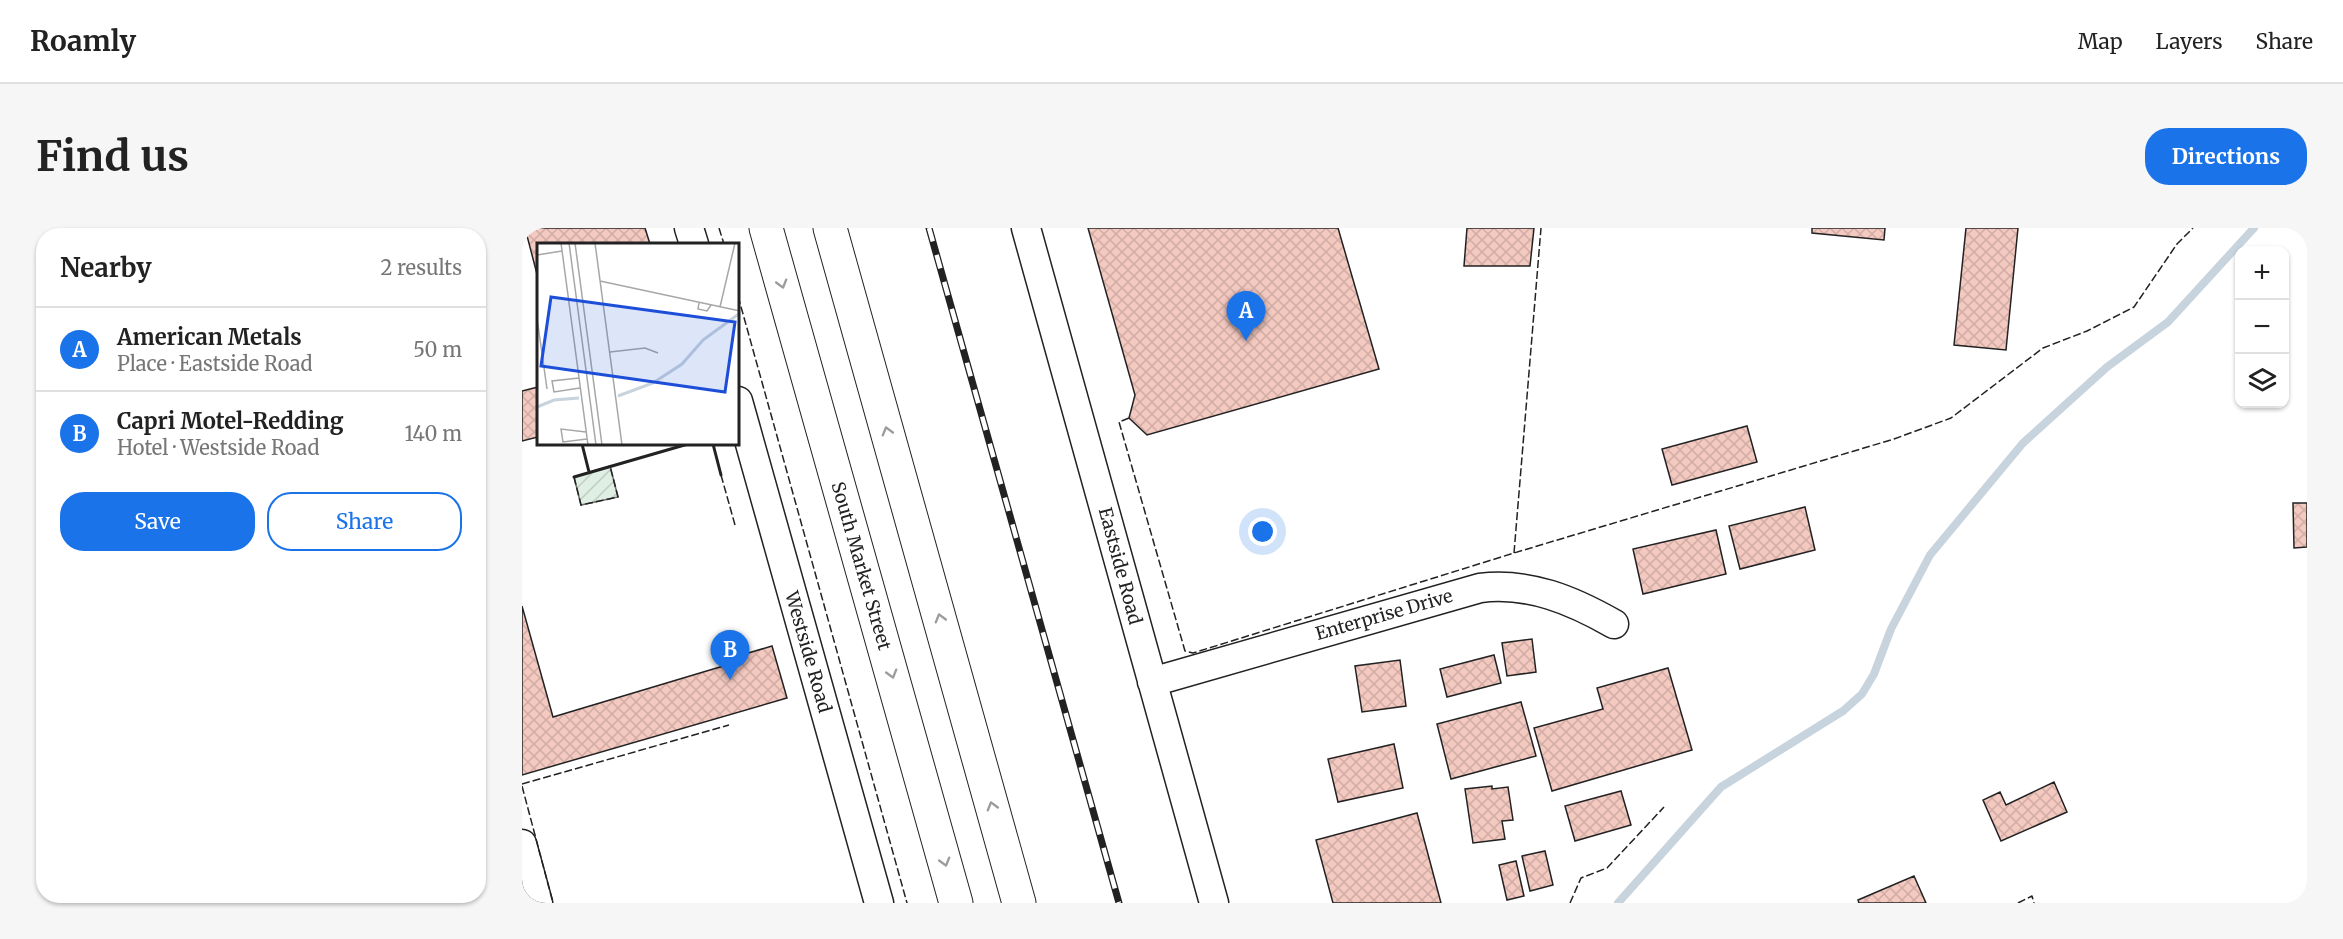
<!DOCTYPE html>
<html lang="en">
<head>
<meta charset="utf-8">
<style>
	body { margin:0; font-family:Merriweather,serif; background:#f6f6f6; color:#222 }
	.controls { position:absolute; right:18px; top:18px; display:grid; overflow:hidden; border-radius:12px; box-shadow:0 2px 4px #0004 }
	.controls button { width:54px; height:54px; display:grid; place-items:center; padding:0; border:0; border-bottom:2px solid #e0e0e0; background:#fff; color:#222; font:30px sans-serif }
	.you { position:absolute; left:741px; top:304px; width:21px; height:21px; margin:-15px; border:4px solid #fff; border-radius:50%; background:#1a73e8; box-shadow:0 0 0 9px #1a73e833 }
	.badge { display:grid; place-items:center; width:39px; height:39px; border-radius:50%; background:#1a73e8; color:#fff; font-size:20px; font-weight:700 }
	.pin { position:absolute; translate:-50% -50px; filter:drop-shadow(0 2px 3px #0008) }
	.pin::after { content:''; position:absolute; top:32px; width:21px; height:18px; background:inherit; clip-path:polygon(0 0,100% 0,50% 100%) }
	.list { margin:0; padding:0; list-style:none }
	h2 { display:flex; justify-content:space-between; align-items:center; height:78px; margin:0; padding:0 24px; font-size:26px }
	h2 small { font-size:20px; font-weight:400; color:#767676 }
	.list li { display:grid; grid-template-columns:39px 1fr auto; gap:18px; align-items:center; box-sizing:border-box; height:84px; padding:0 24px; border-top:2px solid #e0e0e0 }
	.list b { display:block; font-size:22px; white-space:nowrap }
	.list p { margin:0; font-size:20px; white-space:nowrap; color:#767676 }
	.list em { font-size:20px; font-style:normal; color:#767676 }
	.actions { display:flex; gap:12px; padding:18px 24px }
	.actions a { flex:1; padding:14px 0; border:2px solid #1a73e8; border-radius:24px; text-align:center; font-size:21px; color:#1a73e8 }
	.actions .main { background:#1a73e8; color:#fff }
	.icon { flex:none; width:33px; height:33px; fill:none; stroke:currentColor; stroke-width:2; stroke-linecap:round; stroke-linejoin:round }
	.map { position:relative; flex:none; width:1785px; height:675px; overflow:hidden; border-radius:24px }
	header { display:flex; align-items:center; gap:36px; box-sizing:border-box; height:84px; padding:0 30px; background:#fff; border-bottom:2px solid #e0e0e0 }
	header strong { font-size:28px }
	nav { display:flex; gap:33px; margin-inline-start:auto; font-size:21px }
	.intro { display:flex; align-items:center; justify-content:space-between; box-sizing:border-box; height:144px; padding:0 36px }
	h1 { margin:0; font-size:42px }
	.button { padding:15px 27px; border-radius:24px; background:#1a73e8; color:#fff; font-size:21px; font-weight:700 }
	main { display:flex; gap:36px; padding:0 36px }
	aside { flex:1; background:#fff; border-radius:24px; box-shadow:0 2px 4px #0004 }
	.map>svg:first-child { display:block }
	.garden { fill:url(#garden-furrows); stroke:#6f6f6f; stroke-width:1.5 }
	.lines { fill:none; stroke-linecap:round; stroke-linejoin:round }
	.stream { stroke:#c7d3dd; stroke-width:8 }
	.building { fill:url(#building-cross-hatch); stroke:#222; stroke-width:1.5 }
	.minor-casing { stroke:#222; stroke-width:31 }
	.major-casing { stroke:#222; stroke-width:35 }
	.minor { stroke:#fff; stroke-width:28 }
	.major { stroke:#fff; stroke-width:33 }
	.rail-casing { stroke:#222; stroke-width:7 }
	.rail { stroke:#fff; stroke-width:4.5; stroke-dasharray:14; stroke-linecap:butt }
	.fence { stroke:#222; stroke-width:1.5; stroke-dasharray:8 3; stroke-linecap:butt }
	.wall { stroke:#222; stroke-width:3 }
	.oneway { stroke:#9c9c9c }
	.labels { text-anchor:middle; stroke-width:4.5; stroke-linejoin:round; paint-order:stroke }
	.street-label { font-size:18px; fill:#222; stroke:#fff }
	.inset-river { fill:none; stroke:#c7d3dd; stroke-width:3 }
	.inset-road { fill:none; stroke:#a7a7a7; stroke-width:1.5 }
	.view { fill:#1d4ed8; fill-opacity:0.15; stroke:#1d4ed8; stroke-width:3 }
	.inset-edge { fill:none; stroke:#222; stroke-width:3 }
</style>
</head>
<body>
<header>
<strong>Roamly</strong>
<nav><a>Map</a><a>Layers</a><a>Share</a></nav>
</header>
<div class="intro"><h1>Find us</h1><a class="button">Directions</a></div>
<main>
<aside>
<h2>Nearby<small>2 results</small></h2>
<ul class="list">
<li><span class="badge">A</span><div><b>American Metals</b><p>Place · Eastside Road</p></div><em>50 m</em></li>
<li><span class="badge">B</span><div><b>Capri Motel-Redding</b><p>Hotel · Westside Road</p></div><em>140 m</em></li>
</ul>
<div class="actions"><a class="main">Save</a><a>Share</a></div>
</aside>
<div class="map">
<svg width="1785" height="675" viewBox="0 0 1785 675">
	<defs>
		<pattern id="garden-furrows" width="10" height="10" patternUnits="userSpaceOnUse" patternTransform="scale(1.5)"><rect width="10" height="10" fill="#e0efe3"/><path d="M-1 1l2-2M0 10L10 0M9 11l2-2" fill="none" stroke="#c0cdc2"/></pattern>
		<pattern id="building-cross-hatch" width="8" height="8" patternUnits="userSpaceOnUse" patternTransform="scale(1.5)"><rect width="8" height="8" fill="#f3c9c0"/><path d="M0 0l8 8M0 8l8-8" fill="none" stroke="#d0aca5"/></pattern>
	</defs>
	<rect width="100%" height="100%" fill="#fff"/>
	<path class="garden" d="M88,238L96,269L59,277L52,249Z"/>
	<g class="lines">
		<path class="stream" d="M1096,675L1199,559L1321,483L1340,466L1352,446L1369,401L1408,327L1501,215L1585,139L1646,94L1732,0"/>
	</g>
	<path class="building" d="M3,0H123L128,16H16V50Z
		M566,0H816L857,141L625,207L607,190L613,167Z
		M945,0H1012L1008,38H942Z
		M1290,0H1363L1362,12L1290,5Z
		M1444,0H1496L1484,122L1432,117Z
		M16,159V209L0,213V163Z
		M1225,198L1235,234L1150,257L1140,221Z
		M1771,275H1785V319L1772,320Z
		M1283,279L1293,322L1218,341L1207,298Z
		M1194,302L1204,346L1121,366L1111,321Z
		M0,378L31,489L218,433L216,428L250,418L265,470L0,547Z
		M1010,411L1014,444L985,448L980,415Z
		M972,427L979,455L925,469L918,441Z
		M878,432L884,478L840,484L833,438Z
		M1146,440L1170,522L1030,563L1012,500L1081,481L1075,460Z
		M999,474L1014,528L929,551L915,496Z
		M872,516L881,560L816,574L806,531Z
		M1532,554L1545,584L1479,613L1461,572L1478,564L1484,577Z
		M970,558V561L986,559L991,592L980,593L983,611L951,615L943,561Z
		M1099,563L1109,597L1053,613L1043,578Z
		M895,585L919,675H811L794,612Z
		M1023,623L1031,657L1008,663L1000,628Z
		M994,633L1002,668L985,672L977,637Z
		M1392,648L1404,675H1337L1336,672Z"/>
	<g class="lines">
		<defs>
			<path id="minor" d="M167,0L172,16
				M504,0L692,675
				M216,173L357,675
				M630,454L958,360C1007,354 1050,372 1092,396
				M0,616L16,675"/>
			<path id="major" d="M244,0L434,675
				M308,0L497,675"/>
		</defs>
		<use href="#minor" class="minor-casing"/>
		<use href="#major" class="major-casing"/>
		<use href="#minor" class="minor"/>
		<use href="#major" class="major"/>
		<defs>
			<path id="rail" d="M407,0L597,675"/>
		</defs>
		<use href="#rail" class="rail-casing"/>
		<use href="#rail" class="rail"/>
		<path class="fence" d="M197,0L202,16
			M216,68L385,675
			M607,190L597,194L663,423L671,425L992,325L1372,211L1429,190L1521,120L1565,103L1612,79L1655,16L1671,0
			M199,247L213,297
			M52,249L59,277L96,269L88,238
			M992,325L1019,0
			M0,556L207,497
			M0,558L31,675
			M1048,675L1059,650L1085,640L1142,579
			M1496,675L1510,668L1512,675"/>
		<path class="wall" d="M60,216L67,244
			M191,216L199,247
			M52,249L166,216"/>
	</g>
	<defs><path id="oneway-chevron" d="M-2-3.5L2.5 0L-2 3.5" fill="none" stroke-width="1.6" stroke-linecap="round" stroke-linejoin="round" transform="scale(1.5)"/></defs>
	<g class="oneway">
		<use href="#oneway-chevron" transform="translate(260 56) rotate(74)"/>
		<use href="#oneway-chevron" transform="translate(365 203) rotate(-106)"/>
		<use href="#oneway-chevron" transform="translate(418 390) rotate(-106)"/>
		<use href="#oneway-chevron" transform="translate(370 446) rotate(74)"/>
		<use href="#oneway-chevron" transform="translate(470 578) rotate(-106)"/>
		<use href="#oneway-chevron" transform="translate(423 634) rotate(74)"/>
	</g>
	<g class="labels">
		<g class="street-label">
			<text transform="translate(339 338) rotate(74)" y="6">South Market Street</text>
			<text transform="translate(598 338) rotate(75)" y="6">Eastside Road</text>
			<text transform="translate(862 387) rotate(-16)" y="6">Enterprise Drive</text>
			<text transform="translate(286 424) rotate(74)" y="6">Westside Road</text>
		</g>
	</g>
	<g transform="translate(15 15)">
		<rect width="202" height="202" fill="#fff"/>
		<path class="inset-river" d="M81,153L116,140L145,121L166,97L203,70M0,164L17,157L42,155"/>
		<path class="inset-road" d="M24,0L51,202M32,0L59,202M38,0L65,202M58,0L85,202M0,12L25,8M63,38L203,68M162,60L161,66L170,68L174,62M183,64L198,0M0,75L10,146M73,109L108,105L121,110M42,135L15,138L17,149L43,145M49,189L24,186L26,199L50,196"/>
		<path class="view" d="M14,54L198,79L188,149L4,123Z"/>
		<rect width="202" height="202" class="inset-edge"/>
	</g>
</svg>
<div class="controls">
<button>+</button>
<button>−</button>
<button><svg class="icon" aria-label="layers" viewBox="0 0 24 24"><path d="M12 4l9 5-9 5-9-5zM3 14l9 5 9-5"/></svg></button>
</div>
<div class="you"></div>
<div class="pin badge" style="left:724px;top:113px">A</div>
<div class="pin badge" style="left:208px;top:452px">B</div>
</div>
</main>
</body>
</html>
